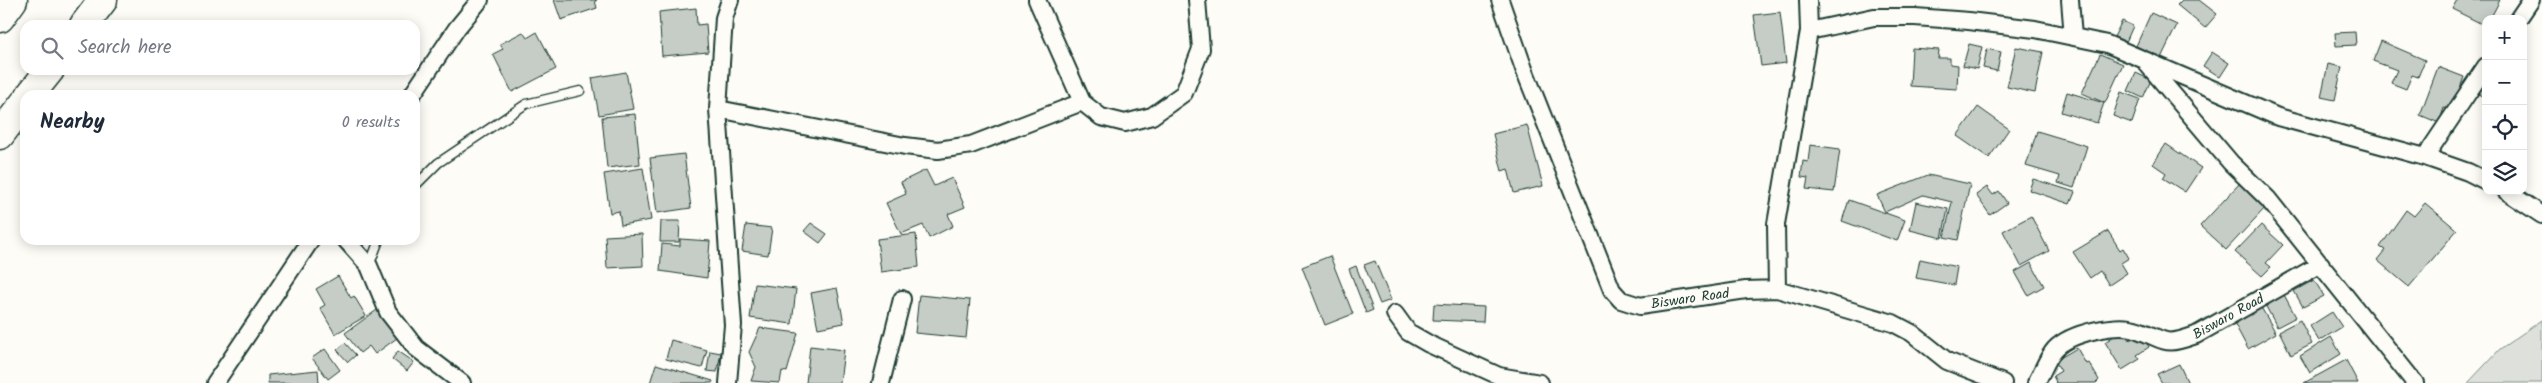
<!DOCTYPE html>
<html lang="en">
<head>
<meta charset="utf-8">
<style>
	body { margin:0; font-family:Kalam,sans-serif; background:#f6f6f7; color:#1f2937 }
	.controls { position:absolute; right:15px; top:15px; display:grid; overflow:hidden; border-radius:10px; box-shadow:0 2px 12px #0003 }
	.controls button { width:45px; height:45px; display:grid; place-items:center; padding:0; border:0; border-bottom:1px solid #e0e1e3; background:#fff; color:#1f2937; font:25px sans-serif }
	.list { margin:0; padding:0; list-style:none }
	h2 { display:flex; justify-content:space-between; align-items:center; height:65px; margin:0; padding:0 20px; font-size:21px }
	h2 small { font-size:16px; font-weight:400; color:#747a83 }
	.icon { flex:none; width:28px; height:28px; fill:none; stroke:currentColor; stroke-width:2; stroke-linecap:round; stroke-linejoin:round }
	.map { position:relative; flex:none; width:2542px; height:383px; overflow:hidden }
	.search { position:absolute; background:#fff; box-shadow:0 2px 12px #0003; left:20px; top:20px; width:400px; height:55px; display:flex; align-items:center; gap:12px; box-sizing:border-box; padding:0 18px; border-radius:15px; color:#747a83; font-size:19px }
	.panel { position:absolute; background:#fff; box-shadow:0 2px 12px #0003; left:20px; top:90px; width:400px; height:155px; border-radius:15px }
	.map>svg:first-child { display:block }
	.green { fill:#dde0db; stroke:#7e8e88 }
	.building { fill:#c6cdc7; stroke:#1f3d34 }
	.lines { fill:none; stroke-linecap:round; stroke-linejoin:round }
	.lane-casing { stroke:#1f3d34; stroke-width:11 }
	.street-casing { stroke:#1f3d34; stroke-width:20 }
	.highway-casing { stroke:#1f3d34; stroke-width:31 }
	.lane { stroke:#fdfcf7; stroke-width:8 }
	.street { stroke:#fdfcf7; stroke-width:16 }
	.highway { stroke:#fdfcf7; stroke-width:28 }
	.labels { text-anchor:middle; stroke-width:4; stroke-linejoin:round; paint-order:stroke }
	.street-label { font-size:14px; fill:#1f3d34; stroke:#fdfcf7 }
</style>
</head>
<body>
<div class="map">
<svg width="2542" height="383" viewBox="0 0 2542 383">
	<rect width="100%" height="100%" fill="#fdfcf7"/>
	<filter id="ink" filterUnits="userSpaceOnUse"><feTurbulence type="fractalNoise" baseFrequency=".02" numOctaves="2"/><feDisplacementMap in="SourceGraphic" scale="10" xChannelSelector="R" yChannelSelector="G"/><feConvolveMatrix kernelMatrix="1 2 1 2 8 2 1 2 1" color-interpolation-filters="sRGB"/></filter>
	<g filter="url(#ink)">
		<path class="green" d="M2542,320V383H2468L2500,349Z"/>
		<path class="building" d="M554,0H597L595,1L597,8L561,20Z
			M2182,0H2199L2217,14L2205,28L2177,5Z
			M2457,0H2500L2490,19H2486V26L2452,9Z
			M696,8L697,25L706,24L708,52L662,56L659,12Z
			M1780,12L1786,63L1761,66L1754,15Z
			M2151,13L2177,25L2161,58L2136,46Z
			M2122,21L2133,26L2126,42L2114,37Z
			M523,32L527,38L537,32L556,69L512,92L493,54L503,49L500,44Z
			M2355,32L2356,45L2336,46L2335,33Z
			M2381,41L2425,60L2418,77L2412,75L2406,89L2391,83L2397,70L2373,61Z
			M1969,44L1982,47L1977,69L1963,66Z
			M2016,47L2043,52L2035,93L2007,87Z
			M1912,48L1939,50L1938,58H1950V64L1958,65L1957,89L1910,86Z
			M1987,49L2001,52L1997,71L1983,68Z
			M2212,52L2229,63L2220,77L2203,66Z
			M2100,54L2123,64L2105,103L2082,93Z
			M2328,64L2342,67L2335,100L2321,97Z
			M2438,67L2464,77L2452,110L2444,108L2439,123L2420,115Z
			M626,72L633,109L599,115L592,78Z
			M2136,73L2151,80L2143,98L2128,91Z
			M2486,74V99L2474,91Z
			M2067,92L2104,103L2097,123L2061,112Z
			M2121,92L2140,99L2132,123L2113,116Z
			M1978,107L2009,129L1989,158L1957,136Z
			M635,114L640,164L607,168L602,117Z
			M1527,125L1543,186L1514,193L1508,169L1502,171L1493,134Z
			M2037,131L2087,146L2074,188L2058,183L2060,176L2026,166Z
			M2166,144L2201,168L2185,192L2163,178L2166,173L2153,164Z
			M1810,145L1840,149L1834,192L1806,189L1808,178L1801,177L1803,161L1808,162Z
			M684,154L691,208L657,213L650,158Z
			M643,168L651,220L621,225L619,211L610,213L604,174Z
			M926,170L934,186L952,178L965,207L948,214L953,226L929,238L923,225L901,234L886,203L906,194L901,182Z
			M1928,175L1970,184L1958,240L1944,237L1952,202L1923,195L1885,212L1877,195Z
			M2033,179L2075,192L2070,204L2029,190Z
			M2240,183L2266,207L2226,250L2200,226Z
			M1987,187L1993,195L1999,191L2007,203L1990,215L1976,195Z
			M1849,200L1905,220L1897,241L1842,221Z
			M1916,202L1948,209L1942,238L1910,230Z
			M2425,203L2457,230L2409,287L2377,260L2385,250L2380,247L2406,210L2414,216Z
			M2031,216L2049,251L2021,266L2003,231Z
			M661,221H680L679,242H660Z
			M811,223L827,234L820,243L804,231Z
			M746,225L772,228L768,255L742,251Z
			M2261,225L2283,245L2266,263L2271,267L2262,276L2235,252Z
			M2108,231L2120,250L2123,248L2129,258L2121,263L2127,273L2109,285L2100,271L2090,278L2073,252Z
			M642,234L643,266L607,268L605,236Z
			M916,234L919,267L881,272L877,239Z
			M680,239L710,241L707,278L660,271L662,244L680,246Z
			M1330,256L1353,314L1325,325L1302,267Z
			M1920,259L1957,267L1954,285L1916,278Z
			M1375,261L1391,300L1380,304L1364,265Z
			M2031,263L2044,286L2028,295L2015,272Z
			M1356,266L1373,310L1366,313L1349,269Z
			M338,276L351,298L354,296L366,316L335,334L320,308L325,305L316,289Z
			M2314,280L2324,296L2303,307L2294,291Z
			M755,284L796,289L792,324L750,318Z
			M837,288L844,323L818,328L811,293Z
			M2282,291L2296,317L2277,327L2263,301Z
			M919,295L970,300L966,338L915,333Z
			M1434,304L1484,307L1483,322L1433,320Z
			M2259,304L2276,333L2248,349L2232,319Z
			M377,310L397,338L375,354L369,346L360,353L345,333Z
			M2332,312L2342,327L2319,341L2310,326Z
			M2300,320L2312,344L2291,355L2279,331Z
			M760,328L798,333L787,372L782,371L780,383L751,381L756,367L749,352Z
			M2123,330L2130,340L2141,333L2149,347L2137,355L2140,359L2122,370L2105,342Z
			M2331,337L2341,354L2310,373L2300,356Z
			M671,340L707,350L702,368L666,359Z
			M345,343L356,355L348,362L337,350Z
			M810,346L844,350L840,383H806Z
			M2077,348L2086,364L2089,363L2099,380L2096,383H2055L2056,382L2053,376L2061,371L2055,361Z
			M325,349L340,370L328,379L312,358Z
			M398,351L414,362L407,371L392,359Z
			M710,351L721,353L717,372L707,371Z
			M2346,360L2358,383H2304Z
			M656,364L713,381L712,383H650Z
			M2179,364L2188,383H2162L2157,374Z
			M318,370L319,383H268V375Z"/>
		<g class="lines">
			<defs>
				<path id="lane" d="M415,186L438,163L526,104L580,91
					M369,266L379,240"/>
				<path id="street" d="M1037,0L1082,102L1101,117L1125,123L1152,116L1184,93L1201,49L1197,0
					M1500,0L1524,69L1612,290L1621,300L1640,306L1746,290L1777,289L1893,323L1912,333L1947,361L2003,383
					M2070,0L2073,37
					M2518,19L2531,0
					M1809,31L1874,17H1915L1969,21L2035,29L2107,44L2278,117L2425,157L2468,172L2486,181
					M2148,65L2231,163L2268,199L2415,383
					M412,95L457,28L480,0
					M718,109L905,146L938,150L971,145L1082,102
					M2425,157L2486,66
					M2506,191L2542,215
					M346,240L369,266L388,312L416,348L462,383
					M1777,289L1776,224L1809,31L1808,0
					M1395,314L1408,332L1429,344L1499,376L1540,383
					M215,383L311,240
					M728,383L733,325L718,109L724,18L730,0
					M881,383L902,299
					M2036,383C2042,373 2047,358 2055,349C2070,333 2118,322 2138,330C2168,341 2162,347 2196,335L2321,264"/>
				<path id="highway" d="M0,18L13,0
					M84,25L103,0
					M30,95L50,70
					M0,135L25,102"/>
			</defs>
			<use href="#lane" class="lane-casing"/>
			<use href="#street" class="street-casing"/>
			<use href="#highway" class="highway-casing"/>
			<use href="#lane" class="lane"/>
			<use href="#street" class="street"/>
			<use href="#highway" class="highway"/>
		</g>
	</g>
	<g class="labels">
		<g class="street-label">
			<text transform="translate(1690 298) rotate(-8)" y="5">Biswaro Road</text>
			<text transform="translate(2228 316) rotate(-29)" y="5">Biswaro Road</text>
		</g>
	</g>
</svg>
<div class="controls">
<button>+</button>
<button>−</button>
<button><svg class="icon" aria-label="locate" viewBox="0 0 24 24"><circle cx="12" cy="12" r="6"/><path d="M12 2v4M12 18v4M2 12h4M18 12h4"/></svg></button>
<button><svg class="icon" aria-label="layers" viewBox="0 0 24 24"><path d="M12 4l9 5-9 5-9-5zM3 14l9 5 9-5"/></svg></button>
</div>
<div class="search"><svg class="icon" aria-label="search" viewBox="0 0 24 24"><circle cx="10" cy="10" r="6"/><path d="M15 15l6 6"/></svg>Search here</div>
<section class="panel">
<h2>Nearby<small>0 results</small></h2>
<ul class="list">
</ul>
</section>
</div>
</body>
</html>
